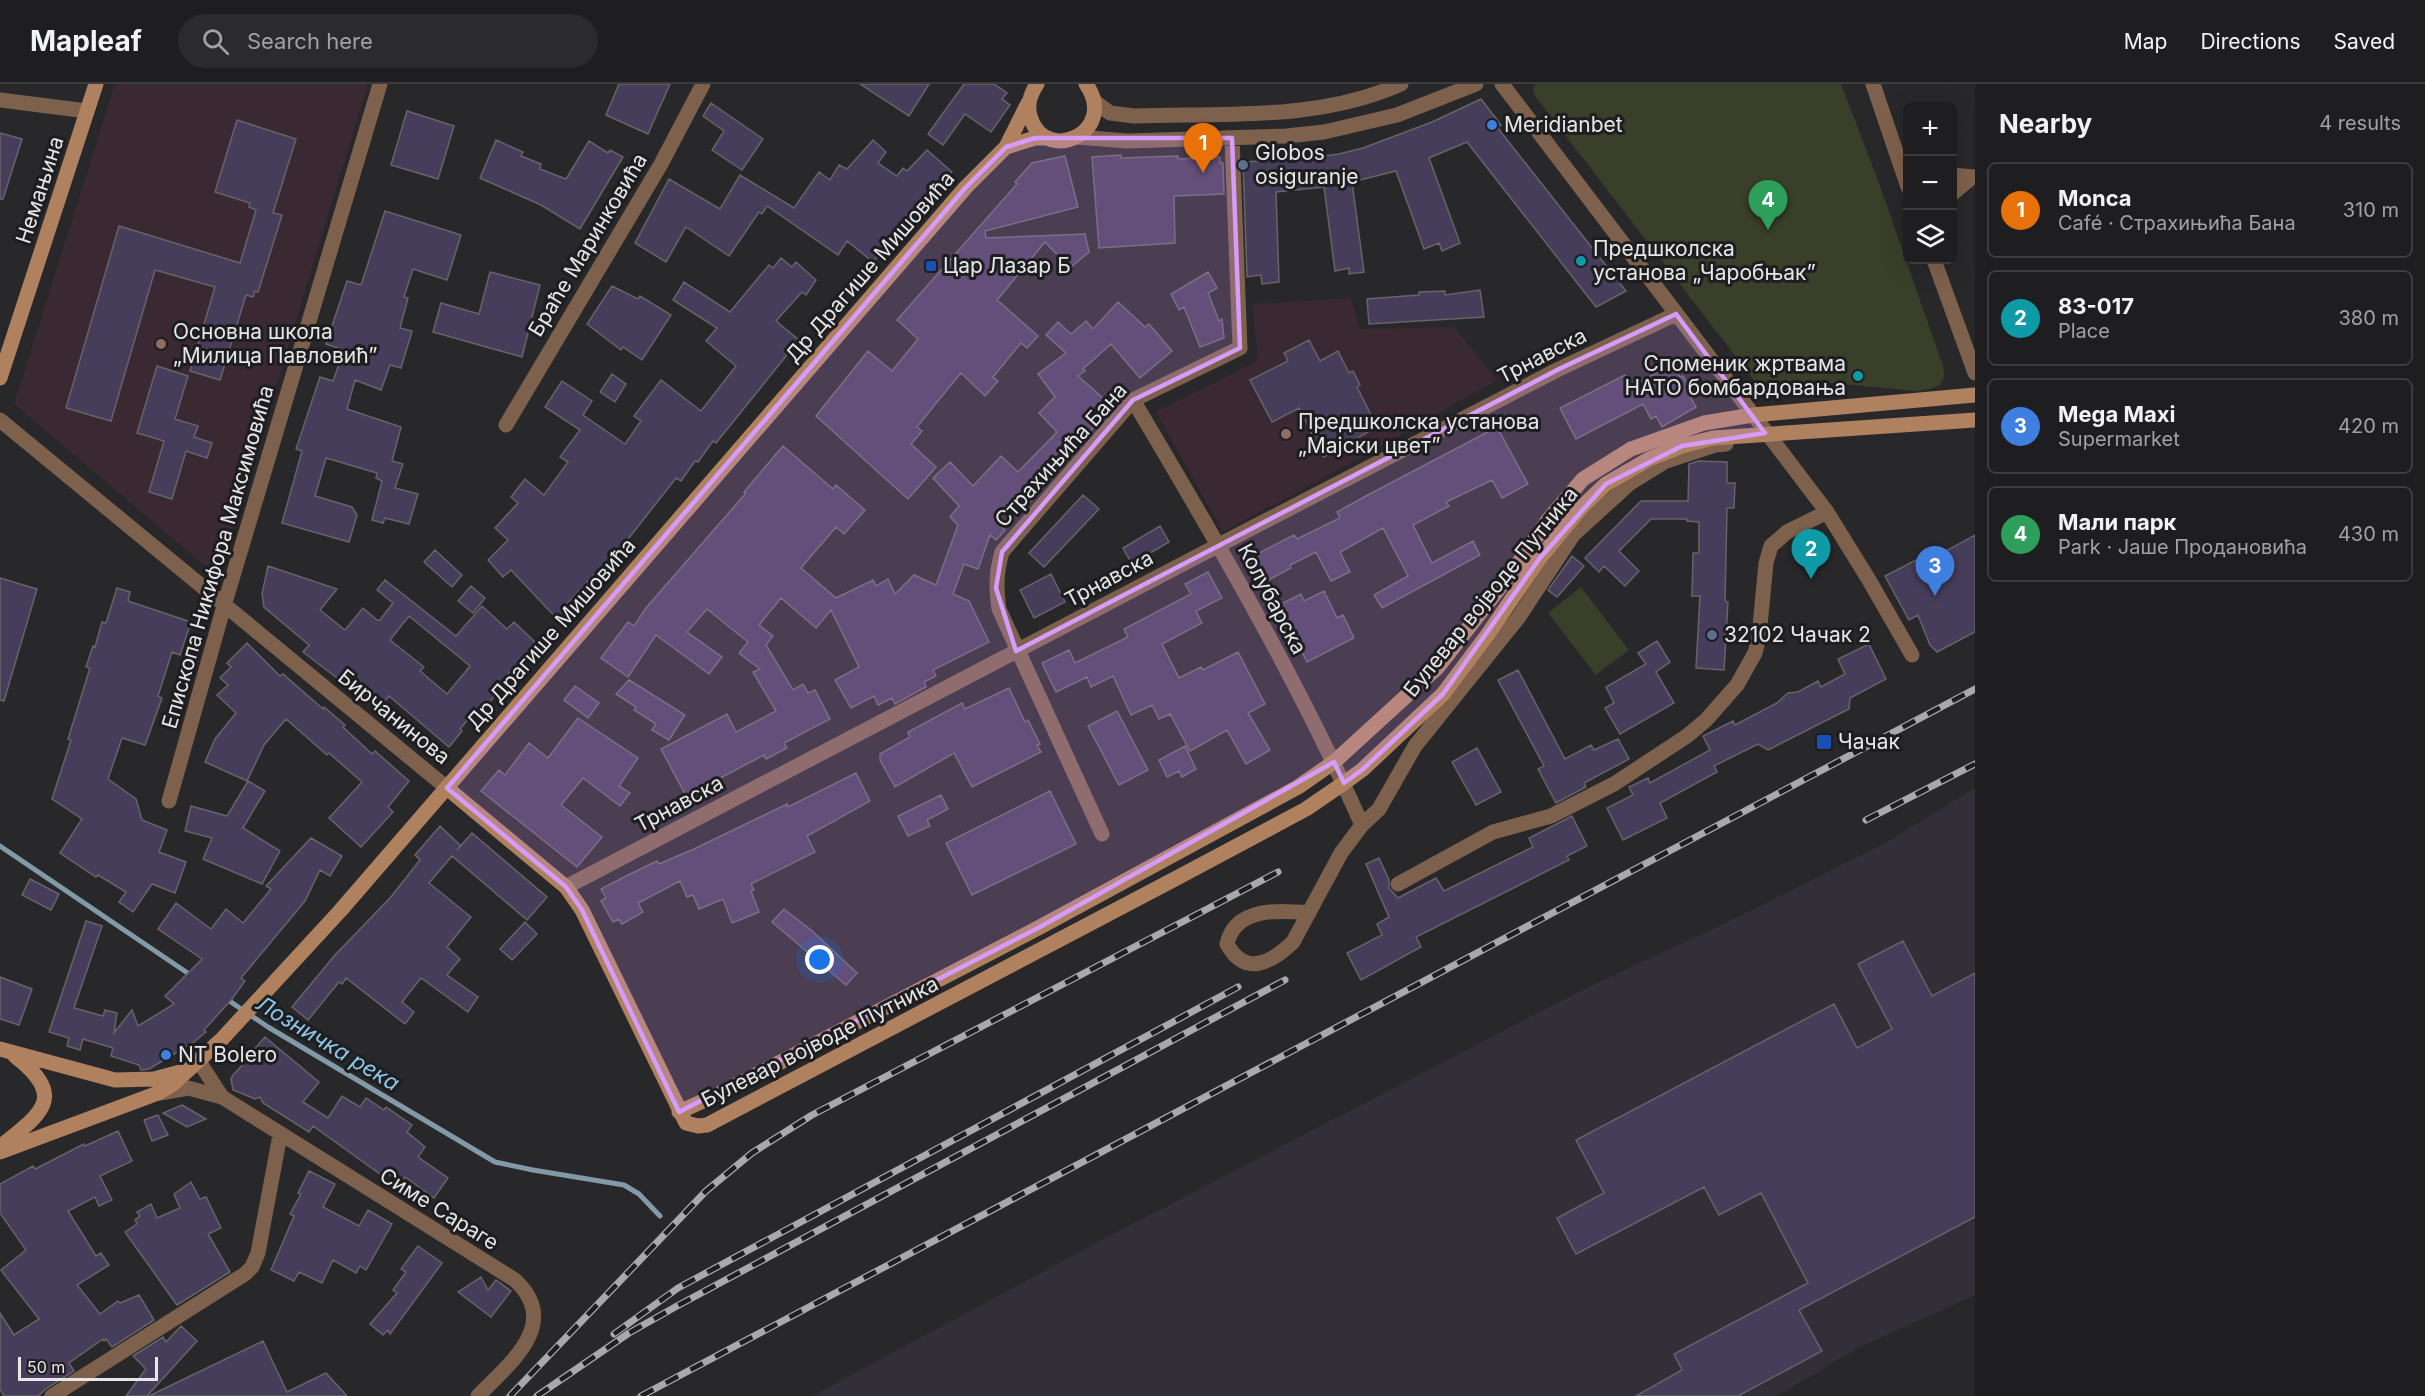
<!DOCTYPE html>
<html lang="en">
<head>
<meta charset="utf-8">
<style>
	body { margin:0; font-family:Inter,sans-serif; background:#2b2a2d; color:#f1f3f6 }
	.controls { position:absolute; right:18px; top:18px; display:grid; overflow:hidden; border-radius:9px; box-shadow:0 6px 24px #0002 }
	.controls button { width:54px; height:54px; display:grid; place-items:center; padding:0; border:0; border-bottom:2px solid #3c3b3e; background:#1e1d20; color:#f1f3f6; font:30px sans-serif }
	.scale { position:absolute; left:18px; bottom:15px; width:140px; box-sizing:border-box; padding-left:6px; border:3px solid #e7e7e9; border-top:0; font-size:16px; line-height:21px; white-space:nowrap; color:#e7e7e9; -webkit-text-stroke:4px #1e1d20; paint-order:stroke }
	.you { position:absolute; left:820px; top:876px; width:21px; height:21px; margin:-15px; border:4px solid #fff; border-radius:50%; background:#1a73e8; box-shadow:0 0 0 9px #1a73e833 }
	.badge { display:grid; place-items:center; width:39px; height:39px; border-radius:50%; background:#db2777; color:#fff; font-size:20px; font-weight:700 }
	.pin { position:absolute; translate:-50% -50px; filter:drop-shadow(0 2px 3px #0008) }
	.pin::after { content:''; position:absolute; top:32px; width:21px; height:18px; background:inherit; clip-path:polygon(0 0,100% 0,50% 100%) }
	.list { margin:0; padding:0; list-style:none }
	h2 { display:flex; justify-content:space-between; align-items:center; height:78px; margin:0; padding:0 24px; font-size:26px }
	h2 small { font-size:20px; font-weight:400; color:#a1a2a5 }
	.list li { display:grid; grid-template-columns:39px 1fr auto; gap:18px; align-items:center; box-sizing:border-box; height:96px; margin:0 12px 12px; padding:0 12px; border:2px solid #3c3b3e; border-radius:9px }
	.list b { display:block; font-size:22px; white-space:nowrap }
	.list p { margin:0; font-size:20px; white-space:nowrap; color:#a1a2a5 }
	.list em { font-size:20px; font-style:normal; color:#a1a2a5 }
	.icon { flex:none; width:33px; height:33px; fill:none; stroke:currentColor; stroke-width:2; stroke-linecap:round; stroke-linejoin:round }
	.map { position:relative; flex:none; width:1975px; height:1312px; overflow:hidden }
	header { display:flex; align-items:center; gap:36px; box-sizing:border-box; height:84px; padding:0 30px; background:#1e1d20; border-bottom:2px solid #3c3b3e }
	header strong { font-size:28px }
	nav { display:flex; gap:33px; margin-inline-start:auto; font-size:21px }
	.search { width:420px; height:54px; background:#2b2a2d; display:flex; align-items:center; gap:15px; box-sizing:border-box; padding:0 21px; border-radius:33px; color:#a1a2a5; font-size:22px }
	main { display:flex }
	aside { flex:1; background:#1e1d20 }
	.map>svg:first-child { display:block }
	.built { fill:#322f38 }
	.education { fill:#3a2933 }
	.green { fill:#393f29 }
	.lines { fill:none; stroke-linecap:round; stroke-linejoin:round }
	.stream { stroke:#829aa8; stroke-width:5 }
	.building { fill:#463d5a; stroke:#666468; stroke-width:1.5; fill-rule:evenodd }
	.street { stroke:#7e614c; stroke-width:15 }
	.secondary { stroke:#af815f; stroke-width:15 }
	.rail-casing { stroke:#a9a8ab; stroke-width:7 }
	.rail { stroke:#1e1d20; stroke-width:4.5; stroke-dasharray:14; stroke-linecap:butt }
	.marked { fill:#d59cfb; fill-opacity:0.2; stroke:#d59cfb; stroke-width:4.5; stroke-linejoin:round }
	.shop-dot { fill:#3f7fe0; stroke:#1e1d20; stroke-width:2 }
	.service-dot { fill:#5c6f8a; stroke:#1e1d20; stroke-width:2 }
	.culture-dot { fill:#0f9aa8; stroke:#1e1d20; stroke-width:2 }
	.transit-dot { fill:#1a4fb4; stroke:#1e1d20; stroke-width:2 }
	.education-dot { fill:#8d6e63; stroke:#1e1d20; stroke-width:2 }
	.labels { text-anchor:middle; stroke-width:6; stroke-linejoin:round; paint-order:stroke }
	.poi-label { font-size:21px; fill:#e7e7e9; stroke:#1e1d20; text-anchor:start }
	.street-label { font-size:21px; fill:#e7e7e9; stroke:#1e1d20 }
	.water-label { font-size:22px; font-style:italic; fill:#8ac9ea; stroke:#1e1d20 }
</style>
</head>
<body>
<header>
<strong>Mapleaf</strong>
<div class="search"><svg class="icon" aria-label="search" viewBox="0 0 24 24"><circle cx="10" cy="10" r="6"/><path d="M15 15l6 6"/></svg>Search here</div>
<nav><a>Map</a><a>Directions</a><a>Saved</a></nav>
</header>
<main>
<div class="map">
<svg width="1975" height="1312" viewBox="0 0 1975 1312">
	<rect width="100%" height="100%" fill="#28272a"/>
	<path class="built" d="M1975,704V1211L1858,1264L1777,1312H812L1113,1150L1582,906L1755,825L1885,759Z"/>
	<path class="education" d="M115,0H368L218,493L14,320Z
		M1351,214L1359,245L1454,243L1497,296L1364,372L1223,448L1156,328L1258,276L1252,220Z"/>
	<path class="green" d="M1536,0H1841L1879,99L1943,282C1948,303 1934,305 1916,307L1822,298L1763,308L1535,12L1533,5Z
		M1581,503L1629,566L1596,591L1548,529Z"/>
	<g class="lines">
		<path class="stream" d="M0,762L192,892
			M225,914L268,943L495,1078L533,1086L624,1101L639,1110L660,1132"/>
	</g>
	<path class="building" d="M619,0H670L648,50L606,31Z
		M860,0H929L909,32Z
		M964,0H994L1007,9L1002,15L1010,21L991,48L965,30L943,61L928,50Z
		M1481,15L1501,41L1497,43L1626,207L1596,223L1467,58L1429,74L1460,159L1442,167L1439,159L1424,165L1396,87L1352,98L1364,188L1349,190V184L1335,187L1324,103L1276,108L1279,198L1262,200L1261,191L1247,193L1243,78L1309,74L1339,70L1363,64L1432,38Z
		M711,19L763,55L742,86L712,66L724,47L703,32Z
		M407,27L454,42L438,95L391,81Z
		M237,36L296,55L273,129L282,131L258,208L255,207L253,213L246,211L220,296L190,287L215,203L155,186L111,337L66,324L119,142L240,179L256,126L249,123L250,119L215,108Z
		M0,49L22,55L3,115H0Z
		M496,56L523,68L521,72L541,80L540,85L566,95L589,57L608,69L610,66L623,73L580,145L541,121L480,94Z
		M873,56L886,68L878,79L897,92L903,84L907,87L927,66L952,88L936,107L932,104L899,140L902,142L873,178L847,157L838,171L767,122L762,130L759,128L729,172L686,143L666,178L635,159L669,95L720,125L740,91L794,124L819,88L830,96L839,81L847,85Z
		M1121,71V74L1178,72V75L1220,73V79H1223L1224,110L1174,112L1175,159L1099,164L1092,73Z
		M1065,72L1078,123L985,147L986,154L1085,150L1089,168L1070,184L1045,158L997,216L1038,252L1027,264L1021,259L993,293L998,297L985,312L961,289L933,323L917,343L922,347L911,360L936,383L908,415L816,332L868,267L892,287L918,255L897,236L1017,100L1015,98L1032,79Z
		M385,127L461,151L447,196L413,185L404,213L408,214L400,244L412,247L401,284L390,281L381,306L355,296L347,325L401,343L392,377L403,380L395,404L418,410L409,440L385,434L383,439L372,436L382,397L376,394L377,389L326,374L315,412L352,423L357,431L349,458L282,439L302,367L296,365L320,293L333,297L344,266L326,260L347,197L361,201Z
		M781,174L792,183L796,178L816,196L806,211L802,208L776,237L799,256L716,359L713,357L698,378L695,377L681,397L676,394L614,473L601,487L599,485L565,522L569,526L559,537L511,486L503,493L488,476L508,456L495,444L518,419L511,413L525,395L544,411L568,378L560,373L580,346L545,323L562,297L592,317L583,331L625,360L641,337L634,332L661,296L701,327L736,282L706,257L717,244L673,216L684,198L730,228L769,181L773,184Z
		M490,188L540,201L522,273L433,248L441,219L479,230Z
		M1208,188L1217,204L1208,209L1219,237L1222,235L1224,254L1200,263L1184,223L1179,226L1171,210Z
		M612,202L638,215L640,212L671,231L642,276L623,263L621,266L587,240Z
		M1480,206L1484,233L1369,240L1367,215L1419,211V208L1445,207V211Z
		M1118,218L1145,243L1149,240L1172,267L1140,294L1111,260L1083,285L1085,287L1078,292L1112,322L1062,380L1036,406L1039,408L1028,420L1017,409L994,435L1005,446L996,456L990,451L978,485L964,480L953,510L969,517L989,558L933,586L936,592L924,598L926,603L895,620L892,614L878,621L874,612L851,624L835,596L859,583L831,526L816,544L781,514L759,541L773,552L766,561L793,606L803,600L808,609L815,606L830,635L784,659L787,664L766,675L764,671L686,712L661,665L727,630L736,648L776,627L753,588L760,585L739,569L748,558L707,525L687,548L722,573L709,590L656,551L628,593L601,574L628,538L634,542L646,524L746,409L744,408L783,362L833,405L836,401L865,426L844,450L836,443L801,484L836,514L873,496L876,502L888,495L895,510L914,491L936,501L958,441L950,433L959,422L933,394L950,378L973,402L1001,372L1018,388L1057,348L1039,329L1055,313L1038,290L1066,269L1046,251L1058,238L1071,250L1086,237L1093,245Z
		M1309,256L1320,277L1338,267L1349,289L1353,287L1360,301L1357,303L1377,343L1324,373L1299,324L1272,338L1250,296L1288,277L1284,269Z
		M1672,280L1680,293L1683,292L1693,309L1689,311L1696,323L1662,343L1656,332L1651,335L1643,320L1576,355L1560,324L1625,291L1631,303Z
		M157,282L188,292L175,335L198,342L194,353L212,359L207,374L186,367L172,415L149,408L164,357L137,349Z
		M612,290L626,300L615,318L600,308Z
		M1497,343L1528,400L1502,414L1492,396L1446,418L1449,422L1413,441L1432,479L1473,457L1480,471L1382,524L1374,511L1408,492L1383,444L1340,468L1350,488L1331,497L1316,468L1290,481L1291,484L1261,500L1248,476L1251,473L1294,451L1297,455L1340,434L1337,428L1366,412Z
		M1698,377L1727,378V399H1735L1734,424H1727L1725,517L1728,518L1724,586L1696,584L1700,512H1692L1693,469H1699V438L1687,437V435H1651L1619,467L1639,487L1625,502L1604,482L1599,488L1585,474L1641,417H1688L1689,380Z
		M1083,411L1099,425L1044,483L1029,469Z
		M1160,442L1169,458L1132,480L1123,464Z
		M1975,451V548L1937,568L1930,561L1918,531L1909,536L1885,492L1916,476L1919,482Z
		M435,466L462,491L452,503L424,478Z
		M1572,472L1584,482L1557,513L1548,506Z
		M268,482L337,505L320,526L345,546L363,524L377,536H380L393,519L377,506L385,496L456,552L482,522L507,545L514,538L537,560L504,594L507,597L487,621L483,618L460,645L462,647L449,663L389,612L378,625L303,568L309,561L264,523L262,510ZM409,532L470,582L447,610L420,587L424,583L390,556Z
		M1208,488L1222,514L1196,527L1202,539L1162,560L1179,594L1201,583L1203,586L1238,568L1265,620L1248,629L1270,666L1246,680L1227,646L1190,667L1170,630L1159,635L1152,621L1131,631L1113,592L1091,603L1087,593L1056,608L1042,579L1069,566L1075,579L1128,553L1124,545L1191,510L1185,500Z
		M1051,490L1065,518L1034,534L1020,506Z
		M0,494L37,505L4,617L0,616Z
		M471,502L485,514L473,529L458,517Z
		M117,504L130,508L128,517L191,538L180,571L172,568L158,612L162,614L145,661L122,654L108,695L136,715L142,736L167,746L159,768L186,778L175,809L152,800L133,828L119,818L126,808L98,791L96,793L60,769L82,735L52,715L71,656L68,655L90,584L86,583L93,562L95,563L102,538L106,539Z
		M1324,507L1337,534L1343,531L1354,554L1307,578L1290,544L1286,546L1275,523L1301,510L1304,517Z
		M1657,557L1670,578L1656,588L1674,619L1620,650L1605,624L1614,619L1606,603L1646,580L1638,569Z
		M247,559L280,592L283,590L323,625L324,623L345,641L343,643L372,670L375,667L409,697L388,723L393,728L361,763L329,734L362,698L329,669L327,671L286,635L264,661L247,697L205,678L215,655L236,629L217,611L228,601L220,594L231,583L227,579Z
		M1869,560L1886,595L1850,614L1849,625L1768,666L1758,660L1714,682L1717,688L1660,719L1667,734L1623,756L1607,724L1633,711L1629,703L1648,694L1650,699L1710,666L1703,652L1733,637L1735,641L1777,619L1788,609L1798,608L1818,597L1821,603L1845,590L1838,575Z
		M1518,586L1565,675L1591,661L1594,666L1618,655L1629,675L1584,699L1586,703L1556,719L1538,685L1544,682L1498,596Z
		M629,596L685,631L669,656L652,646L656,640L634,626L636,623L616,610Z
		M575,602L599,619L588,634L564,616Z
		M1009,604L1025,638L1028,636L1040,660L1037,661L1041,668L972,703L954,669L895,703L880,676V670L910,653L908,648L962,619L965,625Z
		M1117,627L1148,686L1119,701L1088,642Z
		M578,634L638,674L619,702L630,709L620,722L583,694L561,721L602,753L577,783L481,707L499,686L505,691L529,659L548,674Z
		M1185,662L1196,685L1182,693L1179,687L1167,693L1159,676Z
		M1477,664L1501,708L1476,721L1452,678Z
		M856,689L870,717L807,752L815,768L751,800L754,806L751,807L759,828L732,839L723,815L699,825L693,811L687,813L680,797L638,819L643,828L622,840L619,835L613,838L601,817L606,814L601,805L624,793L657,777L659,780L694,765L787,720L788,723Z
		M248,697L265,707L243,744L280,767L262,800L203,775L212,754L185,747L191,722L227,732Z
		M1050,707L1076,760L972,811L946,759Z
		M941,711L948,725L927,736L930,742L908,752L898,732Z
		M1572,732L1587,762L1567,772L1569,776L1416,853L1421,863L1361,896L1347,869L1382,851L1377,840L1389,833L1366,780L1379,774L1389,796V804L1398,814L1436,794L1444,807L1533,763L1529,754Z
		M440,742L461,762L457,766L472,749L547,813L527,836L452,772L429,799L471,833L447,863L460,875L447,891L478,913L468,928L421,894L402,918L414,928L405,940L346,894L342,900L339,898L308,936L292,923L335,871L390,814L420,776L415,771Z
		M311,754L342,772L330,792L320,786L305,817L241,894L245,897L232,915L204,946L206,948L194,958L149,985L141,986L139,981L111,972L113,964L83,955L80,966L67,962L69,954L49,948L86,837L102,842L74,924L103,932L105,926L117,929L114,949L132,926L138,942L174,920L165,912L202,875L158,845L176,819L211,845L226,825L243,839L271,805L266,802Z
		M30,795L59,810L51,826L22,811Z
		M784,825L811,846L857,889L846,901L772,838Z
		M525,838L537,850L512,876L500,865Z
		M1903,857L1932,912L1975,889V1133L1799,1226L1822,1267L1738,1312H1636L1682,1286L1674,1270L1808,1199L1761,1109L1719,1131L1704,1103L1576,1170L1557,1134L1604,1109L1576,1056L1834,920L1857,964L1892,945L1858,880Z
		M0,893L32,905L19,941L0,935Z
		M265,953L319,998L303,1018L328,1034L342,1012L360,1023L366,1014L384,1026L386,1023L412,1041L407,1048L425,1063L418,1073L448,1094L434,1114L405,1093L401,1099L383,1086L380,1090L313,1042L309,1048L263,1019L260,1013L255,1015L233,1006L231,995L233,991L252,971L251,969Z
		M182,1021L206,1035L187,1043L163,1029Z
		M158,1031L168,1051L152,1057L144,1036Z
		M118,1047L132,1077L100,1092L112,1116L99,1122L95,1113L68,1127L96,1172L101,1169L109,1181L77,1201L100,1230L118,1217L120,1219L139,1211L154,1236L112,1263L106,1255L104,1257L103,1255L69,1279L74,1287L47,1304L38,1312H4L0,1305V1229L14,1251L39,1235L1,1186L26,1166L0,1129V1100L33,1082L35,1085L84,1060L85,1062Z
		M309,1087L335,1100L323,1123L359,1142L368,1126L392,1140L366,1186L360,1182L356,1189L333,1176L322,1199L299,1188L294,1197L271,1186L294,1132L290,1130L301,1110L298,1109Z
		M191,1098L200,1115L206,1113L221,1144L208,1150L230,1188L177,1221L125,1148L137,1140L135,1136L140,1132L137,1128L151,1120L157,1134L180,1124L174,1110Z
		M418,1162L442,1179L390,1250L388,1246L383,1251L370,1240L397,1209L393,1206L406,1188L401,1185Z
		M481,1193L488,1206L496,1196L511,1207L491,1233L458,1208Z
		M181,1242L197,1257L147,1312H126L146,1285L133,1272L163,1253L166,1258Z
		M263,1257L287,1308L326,1289L347,1312H149Z"/>
	<g class="lines">
		<path class="street" d="M1502,0L1827,428L1869,496L1912,571
			M1873,0L1908,103
			M0,16L87,27
			M1094,17L1110,29L1134,32C1223,29 1319,37 1401,0
			M1077,53L1127,57L1286,52L1324,48L1397,31L1476,0
			M1952,91L1975,93
			M1952,110L1971,94
			M1934,176L1975,289
			M1133,316C1215,454 1297,594 1362,741
			M0,336L447,704
			M506,341L661,80L703,0
			M169,717L224,522L380,0
			M1102,750L999,525C996,504 996,488 1002,468L1133,316L1240,264L1232,54
			M1398,800L1493,748L1551,732L1614,700L1687,652L1706,636L1737,601L1755,569L1759,552L1766,479L1771,462L1787,448L1827,428
			M566,803L1219,461L1559,285L1676,230
			M1309,829C1279,826 1235,823 1227,860C1245,893 1271,879 1293,858L1341,769L1362,741L1379,725L1415,662L1518,534L1573,451L1629,400L1666,377L1715,361L1726,360
			M198,976L222,1013
			M160,1009L188,1004L222,1013L515,1196C562,1240 509,1280 478,1312
			M52,1312L245,1190L252,1183L258,1169L280,1051"/>
		<path class="secondary" d="M1037,0C1030,11 1026,22 1031,35C1047,81 1119,47 1086,0
			M1006,63L1035,54H1048
			M0,294L96,0
			M447,704L566,803L582,826L686,1039L698,1042L707,1041L1171,797L1306,725L1344,699L1362,686L1443,610L1488,550L1540,474L1581,424L1606,400L1649,375L1682,362L1713,354L1975,336
			M0,965L115,996L154,995L184,987
			M679,1028L723,1008L1040,843L1298,703L1334,678L1438,583L1515,484L1548,436L1583,395L1631,365L1704,339L1753,331L1975,311
			M0,1063C40,1030 69,1014 15,972
			M0,1068L158,1009L173,1000L222,955L340,827L966,103L1006,63L1028,19"/>
		<defs>
			<path id="rail" d="M1866,736L1975,680
				M614,1250L678,1204L1238,903
				M510,1312L706,1107L752,1069L812,1031L1278,788
				M537,1312L629,1249L677,1222L1285,896
				M641,1312L1975,605"/>
		</defs>
		<use href="#rail" class="rail-casing"/>
		<use href="#rail" class="rail"/>
	</g>
	<path class="marked" d="M1035,54H1232L1240,264L1133,316L1002,468L996,504L1016,567L1559,285L1676,230L1765,349L1682,362L1606,400L1540,474L1443,610L1362,686L1344,699L1334,678L1040,843L679,1028L582,826L566,803L447,704L966,103L1006,63Z"/>
	<g class="shop-dot">
		<circle cx="1492" cy="41" r="6"/>
		<circle cx="166" cy="971" r="6"/>
	</g>
	<g class="service-dot">
		<circle cx="1243" cy="81" r="6"/>
		<circle cx="1712" cy="551" r="6"/>
	</g>
	<g class="culture-dot">
		<circle cx="1581" cy="177" r="6"/>
		<circle cx="1858" cy="292" r="6"/>
	</g>
	<g class="transit-dot">
		<rect x="925" y="176" width="12" height="12" rx="3"/>
		<rect x="1816" y="650" width="16" height="16" rx="3"/>
	</g>
	<g class="education-dot">
		<circle cx="161" cy="260" r="6"/>
		<circle cx="1286" cy="350" r="6"/>
	</g>
	<g class="labels">
		<g class="poi-label">
			<text x="1504" y="48">Meridianbet</text>
			<text x="1255" y="76">Globos<tspan x="1255" dy="24">osiguranje</tspan></text>
			<text x="1593" y="172">Предшколска<tspan x="1593" dy="24">установа „Чаробњак”</tspan></text>
			<text x="943" y="189">Цар Лазар Б</text>
			<text x="173" y="255">Основна школа<tspan x="173" dy="24">„Милица Павловић”</tspan></text>
			<text x="1846" y="287" text-anchor="end">Споменик жртвама<tspan x="1846" dy="24">НАТО бомбардовања</tspan></text>
			<text x="1298" y="345">Предшколска установа<tspan x="1298" dy="24">„Мајски цвет”</tspan></text>
			<text x="1724" y="558">32102 Чачак 2</text>
			<text x="1838" y="665">Чачак</text>
			<text x="178" y="978">NT Bolero</text>
		</g>
		<g class="street-label">
			<text transform="translate(40 106) rotate(-72)" y="7">Немањина</text>
			<text transform="translate(588 161) rotate(-59)" y="7">Браће Маринковића</text>
			<text transform="translate(870 183) rotate(-49)" y="7">Др Драгише Мишовића</text>
			<text transform="translate(1542 272) rotate(-27)" y="7">Трнавска</text>
			<text transform="translate(1061 371) rotate(-48)" y="7">Страхињића Бана</text>
			<text transform="translate(218 473) rotate(-74)" y="7">Епископа Никифора Максимовића</text>
			<text transform="translate(1109 495) rotate(-28)" y="7">Трнавска</text>
			<text transform="translate(1491 508) rotate(-51)" y="7">Булевар војводе Путника</text>
			<text transform="translate(1272 515) rotate(62)" y="7">Колубарска</text>
			<text transform="translate(551 550) rotate(-49)" y="7">Др Драгише Мишовића</text>
			<text transform="translate(394 633) rotate(39)" y="7">Бирчанинова</text>
			<text transform="translate(679 720) rotate(-28)" y="7">Трнавска</text>
			<text transform="translate(820 958) rotate(-27)" y="7">Булевар војводе Путника</text>
			<text transform="translate(439 1125) rotate(32)" y="7">Симе Сараге</text>
		</g>
		<g class="water-label">
			<text transform="translate(328 959) rotate(31)" y="8">Лозничка река</text>
		</g>
	</g>
</svg>
<div class="controls">
<button>+</button>
<button>−</button>
<button><svg class="icon" aria-label="layers" viewBox="0 0 24 24"><path d="M12 4l9 5-9 5-9-5zM3 14l9 5 9-5"/></svg></button>
</div>
<div class="scale">50 m</div>
<div class="you"></div>
<div class="pin badge" style="left:1203px;top:89px;background:#e8710a">1</div>
<div class="pin badge" style="left:1811px;top:495px;background:#0f9aa8">2</div>
<div class="pin badge" style="left:1935px;top:512px;background:#3f7fe0">3</div>
<div class="pin badge" style="left:1768px;top:146px;background:#2e9e5b">4</div>
</div>
<aside>
<h2>Nearby<small>4 results</small></h2>
<ul class="list">
<li><span class="badge" style="background:#e8710a">1</span><div><b>Monca</b><p>Café · Страхињића Бана</p></div><em>310 m</em></li>
<li><span class="badge" style="background:#0f9aa8">2</span><div><b>83-017</b><p>Place</p></div><em>380 m</em></li>
<li><span class="badge" style="background:#3f7fe0">3</span><div><b>Mega Maxi</b><p>Supermarket</p></div><em>420 m</em></li>
<li><span class="badge" style="background:#2e9e5b">4</span><div><b>Мали парк</b><p>Park · Јаше Продановића</p></div><em>430 m</em></li>
</ul>
</aside>
</main>
</body>
</html>
